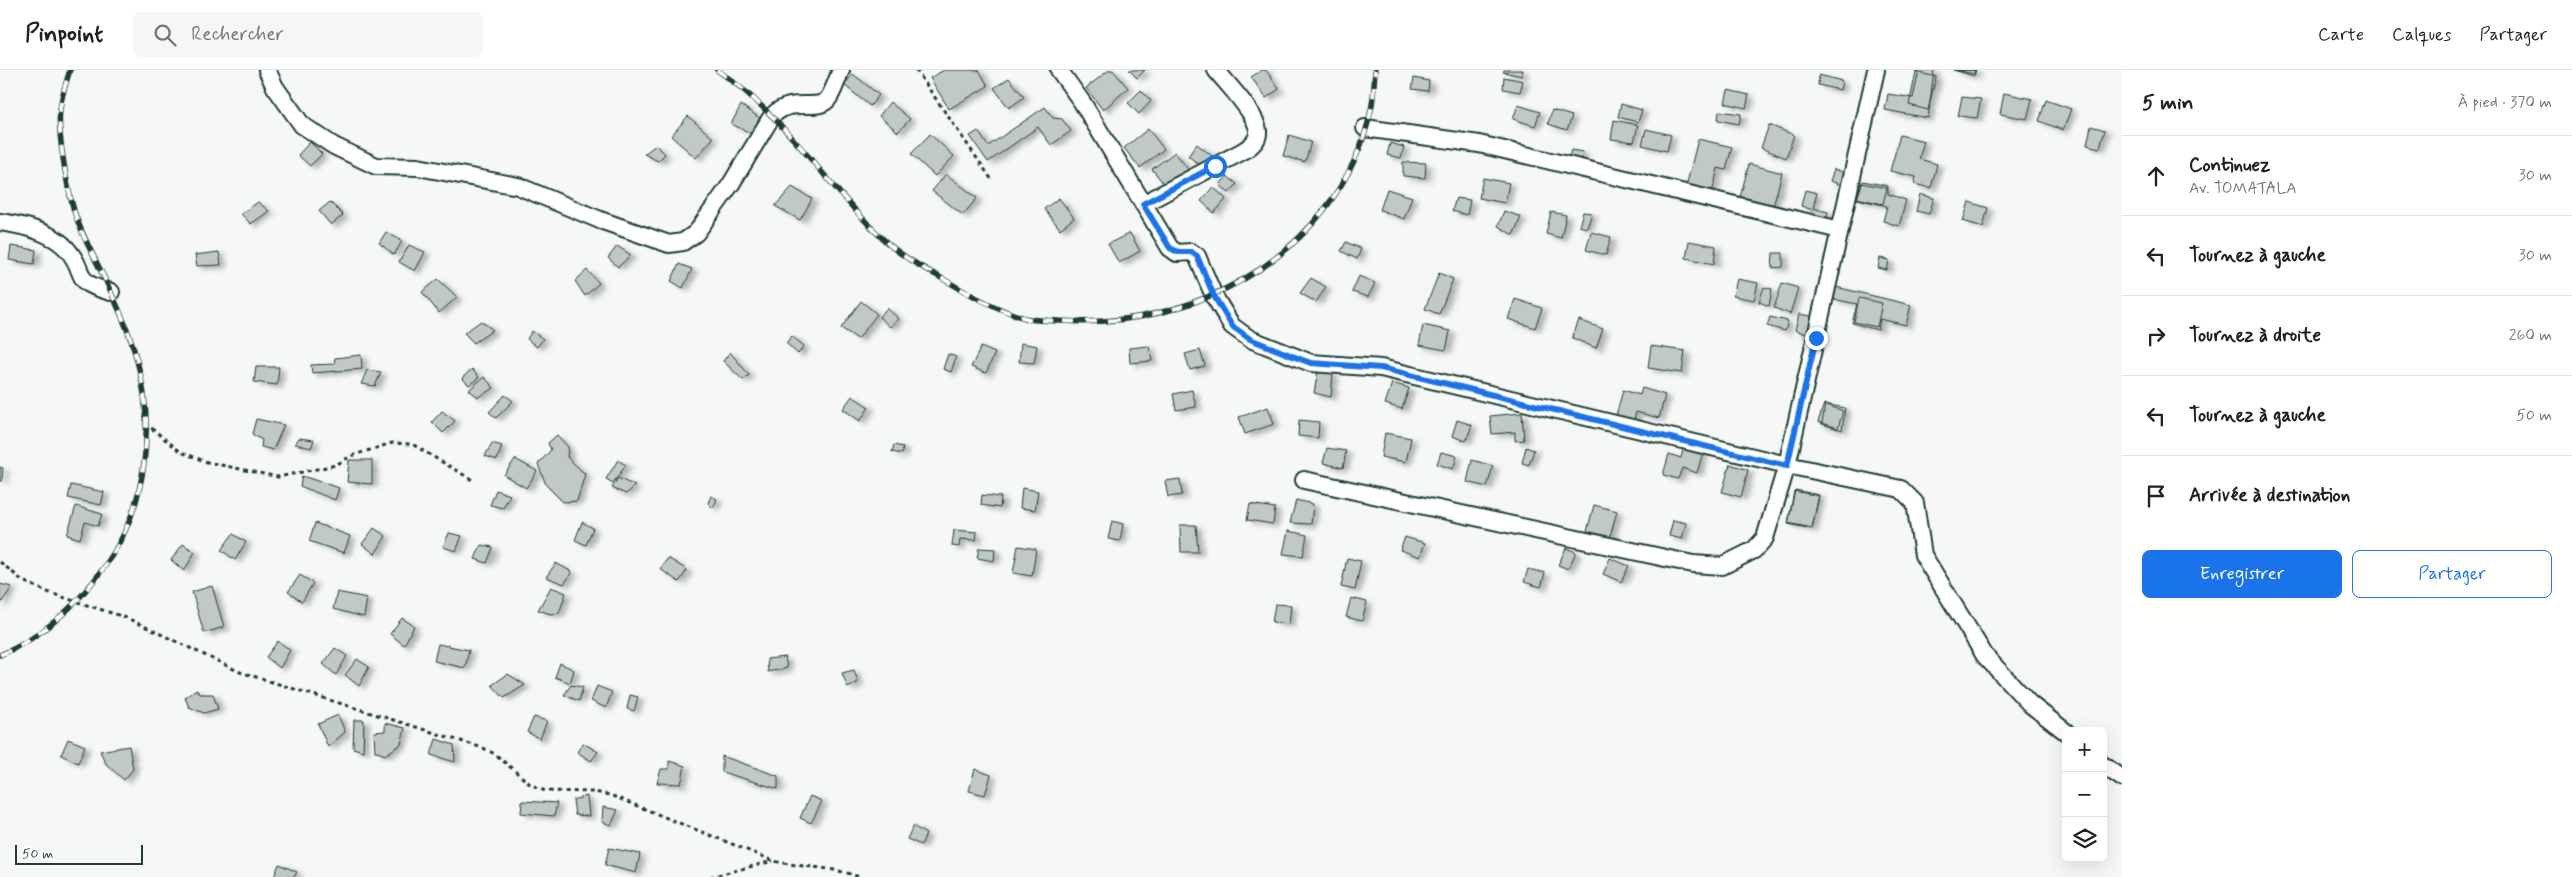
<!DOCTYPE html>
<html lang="fr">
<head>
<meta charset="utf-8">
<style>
	body { margin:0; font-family:Mynerve,sans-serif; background:#f6f6f6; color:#202124 }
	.controls { position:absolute; right:15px; bottom:15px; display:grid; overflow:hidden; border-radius:8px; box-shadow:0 5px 20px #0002 }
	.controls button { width:45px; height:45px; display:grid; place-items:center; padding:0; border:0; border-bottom:1px solid #e0e0e0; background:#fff; color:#202124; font:25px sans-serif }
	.scale { position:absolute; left:15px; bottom:12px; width:128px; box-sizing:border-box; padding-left:5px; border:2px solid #1f3d34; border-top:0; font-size:14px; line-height:18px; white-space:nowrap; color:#1f3d34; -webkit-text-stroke:4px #fff; paint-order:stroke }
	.stop { position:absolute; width:15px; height:15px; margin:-11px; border:4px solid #1a73e8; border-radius:50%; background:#fff }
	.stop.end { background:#1a73e8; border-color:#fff; box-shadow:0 1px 5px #0008 }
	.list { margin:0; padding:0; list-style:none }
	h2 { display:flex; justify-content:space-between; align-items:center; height:65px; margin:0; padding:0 20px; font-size:21px }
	h2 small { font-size:16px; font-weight:400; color:#757577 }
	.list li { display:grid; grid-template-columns:32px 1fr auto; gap:15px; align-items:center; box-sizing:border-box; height:80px; padding:0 20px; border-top:1px solid #e0e0e0 }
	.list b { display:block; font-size:19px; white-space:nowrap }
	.list p { margin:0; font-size:16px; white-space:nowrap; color:#757577 }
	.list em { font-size:16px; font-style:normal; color:#757577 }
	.actions { display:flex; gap:10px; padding:15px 20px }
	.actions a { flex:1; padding:11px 0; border:1px solid #1a73e8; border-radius:8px; text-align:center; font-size:18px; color:#1a73e8 }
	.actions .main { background:#1a73e8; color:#fff }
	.icon { flex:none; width:28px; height:28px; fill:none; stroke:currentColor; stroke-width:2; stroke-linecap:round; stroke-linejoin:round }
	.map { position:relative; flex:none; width:2122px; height:807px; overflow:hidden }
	header { display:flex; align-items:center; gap:30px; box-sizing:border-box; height:70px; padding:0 25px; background:#fff; border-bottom:1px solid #e0e0e0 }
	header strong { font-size:24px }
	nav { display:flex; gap:28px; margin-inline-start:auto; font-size:18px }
	.search { width:350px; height:45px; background:#f6f6f6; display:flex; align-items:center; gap:12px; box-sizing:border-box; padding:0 18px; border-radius:8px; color:#757577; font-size:19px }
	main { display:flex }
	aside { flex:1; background:#fff }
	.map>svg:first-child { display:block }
	.building { fill:#c0c9c6; stroke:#1f3d34; filter:url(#shadow) }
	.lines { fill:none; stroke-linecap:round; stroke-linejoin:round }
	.minor-casing { stroke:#1f3d34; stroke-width:20 }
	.path { stroke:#1f3d34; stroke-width:3; stroke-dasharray:4 4; stroke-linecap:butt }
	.minor { stroke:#fff; stroke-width:16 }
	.rail-casing { stroke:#1f3d34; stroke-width:5.5 }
	.rail { stroke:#fff; stroke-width:4; stroke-dasharray:11; stroke-linecap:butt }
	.route { stroke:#1a73e8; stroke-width:6 }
</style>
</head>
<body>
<header>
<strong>Pinpoint</strong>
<div class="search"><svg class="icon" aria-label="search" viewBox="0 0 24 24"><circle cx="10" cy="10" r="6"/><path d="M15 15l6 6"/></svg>Rechercher</div>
<nav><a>Carte</a><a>Calques</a><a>Partager</a></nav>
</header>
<main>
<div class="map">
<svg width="2122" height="807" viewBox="0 0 2122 807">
	<defs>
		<filter id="shadow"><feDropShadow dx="5.5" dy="3" stdDeviation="2.5" flood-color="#0004"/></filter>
	</defs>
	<rect width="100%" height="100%" fill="#f6f7f7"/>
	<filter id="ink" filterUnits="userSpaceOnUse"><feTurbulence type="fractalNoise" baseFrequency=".02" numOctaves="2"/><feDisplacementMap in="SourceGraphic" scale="10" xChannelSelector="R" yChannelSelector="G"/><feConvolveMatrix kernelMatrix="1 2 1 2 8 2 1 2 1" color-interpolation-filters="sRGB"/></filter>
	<g filter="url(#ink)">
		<path class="building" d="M944,0H979L988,16L949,39L930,8Z
			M1109,0H1113L1128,18L1103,40L1086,18Z
			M1129,0H1145L1137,8Z
			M1262,0H1266L1279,19L1266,28L1251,7Z
			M1504,0H1523L1522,6L1503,2Z
			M1919,0H1934L1928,48L1885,40L1888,24L1913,28Z
			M1953,0H1976L1974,6Z
			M1955,0H1975L1974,4Z
			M1916,2L1936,7L1928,40L1909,35Z
			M853,4L879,25L870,36L844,15Z
			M1819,5L1842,11L1840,20L1818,15Z
			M1504,7L1523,11L1520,22L1503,19Z
			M1009,8L1024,27L1009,38L994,18Z
			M1414,8L1429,11L1428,21L1412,19Z
			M1141,20L1151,31L1139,44L1128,33Z
			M1728,20L1749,25L1746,38L1725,33Z
			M2004,23L2032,29L2027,49L2000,44Z
			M1962,27L1981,29L1977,48L1958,46Z
			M2046,30L2071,39L2063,60L2039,51Z
			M890,32L910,49L898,62L879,46Z
			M1621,34L1642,40L1638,52L1618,47Z
			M741,35L767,53L755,65L731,54Z
			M1518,35L1540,42L1535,56L1513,49Z
			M1045,37L1053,48L1062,49L1071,61L1051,75L1038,57L988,92L970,66L978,61L988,76Z
			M1552,40L1572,46L1567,60L1548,54Z
			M1719,41L1741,44L1739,54L1718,50Z
			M688,46L713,68L696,88L671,66Z
			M1614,50L1638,55L1634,72L1611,69Z
			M1769,55L1794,65L1786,88L1761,78Z
			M2091,56L2105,60L2100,78L2087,75Z
			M1148,59L1164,79L1140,98L1124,78Z
			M1646,59L1671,65L1667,81L1642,75Z
			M930,64L954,86L935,106L911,84Z
			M1289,65L1311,72L1305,92L1283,86Z
			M1900,65L1924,71L1919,89L1937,94L1931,118L1914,114L1916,107L1890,101Z
			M1698,69L1732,77L1726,100L1718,98L1712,123L1686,117Z
			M310,72L322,84L310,96L298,85Z
			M1390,73L1404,77L1401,88L1387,85Z
			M1197,74L1212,86L1203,97L1188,86Z
			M656,75L665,84L658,91L644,84Z
			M1571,80L1583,82L1582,90L1569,88Z
			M1175,82L1190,102L1168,119L1152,99Z
			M1403,92L1426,93L1425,108L1403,106Z
			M1749,94L1782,103L1772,140L1739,131Z
			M1834,99L1849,104L1846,116L1830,111Z
			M946,104L977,128L963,145L932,121Z
			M1227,106L1237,114L1229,123L1220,115Z
			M1483,108L1509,113L1505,133L1479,128Z
			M1863,111L1888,116V124L1906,130L1899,156L1883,151L1887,136L1857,129Z
			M1861,113L1887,118L1883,134L1857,128Z
			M792,117L812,129L800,150L775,136Z
			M1213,117L1226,129L1214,143L1201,131Z
			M1387,119L1412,127L1404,149L1380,140Z
			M1805,120L1817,123L1813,138L1828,142L1825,153L1810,149L1813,140L1801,136Z
			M1920,124L1934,128L1929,144L1916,141Z
			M1059,128L1074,148L1060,159L1044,139Z
			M1456,128L1470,130L1467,145L1452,141Z
			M258,132L269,141L251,154L241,144Z
			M330,132L343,145L331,155L319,141Z
			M1969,132L1988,138L1983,157L1963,151Z
			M1504,141L1521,147L1513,165L1498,156Z
			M1551,142L1566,145L1561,168L1546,164Z
			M1583,142L1592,143L1587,158L1579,156Z
			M386,162L402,171L394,185L379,173Z
			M1591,162L1611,167L1606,185L1586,180Z
			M1130,163L1140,181L1119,193L1108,174Z
			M1689,171L1716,176L1714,194L1686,188Z
			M1346,172L1361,179L1357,189L1341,181Z
			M409,175L425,182L415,201L399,192Z
			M11,176L36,180L34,194L9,190Z
			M617,176L631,185L618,197L608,188Z
			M219,182L221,195L197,196L195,185Z
			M1773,183H1783V197L1772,198Z
			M1880,188L1889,190L1887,200L1878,198Z
			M679,194L692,199L683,218L671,211Z
			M587,200L599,213L585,226L575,211Z
			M1439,203L1453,209L1439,244L1425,239Z
			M1359,206L1375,213L1368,227L1352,222Z
			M1311,208L1326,217L1316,232L1300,223Z
			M438,209L457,227L439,243L422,222Z
			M1737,209L1758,213L1754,230L1733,226Z
			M1782,213L1798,218L1790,244L1774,238Z
			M1764,217L1772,219L1769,236L1759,232Z
			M1836,217L1911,235L1906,255L1880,249L1878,260L1852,253L1857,234L1833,229Z
			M1859,228L1882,233L1877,257L1854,252Z
			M1515,229L1542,238L1535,258L1508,249Z
			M861,231L877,244L858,269L841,258Z
			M887,238L899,249L890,257L879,247Z
			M1799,244L1816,247L1812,266L1795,260Z
			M1770,247L1788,251L1785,261L1767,256Z
			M1579,250L1603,259L1596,278L1572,268Z
			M481,251L493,260L474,273L464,263Z
			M1423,255L1450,261L1446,280L1419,275Z
			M532,261L543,269L537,277L527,269Z
			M792,266L804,276L798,284L786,273Z
			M1021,273L1037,276L1034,293L1019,292Z
			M1149,276L1152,291L1130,293L1129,278Z
			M1651,276L1685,281L1682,303L1648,298Z
			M981,277L995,283L986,303L971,297Z
			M1200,280L1205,296L1190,300L1185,284Z
			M730,282L749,305L743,310L723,291Z
			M948,284L956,287L951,302L943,299Z
			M361,285L362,299L312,303L311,295L334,294L335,288Z
			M256,297H279L277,315L254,312Z
			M472,299L479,307L469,315L462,308Z
			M367,300L381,302L375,316L361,314Z
			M1318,301L1333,303L1331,327L1314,323Z
			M484,307L494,318L478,327L469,320Z
			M1392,313L1409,318L1402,339L1385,334Z
			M1642,318L1665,325L1659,348L1636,342L1633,354L1615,349L1623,320L1640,325Z
			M1192,320L1196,337L1176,340L1173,324Z
			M505,325L513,331L496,348L489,342Z
			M852,326L869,337L860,351L843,339Z
			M1824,334L1843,341L1838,358L1818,352Z
			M1825,334L1845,338L1842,360L1822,354Z
			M1268,337L1274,354L1245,364L1239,347Z
			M442,341L455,351L443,363L432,352Z
			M1522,343L1524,370L1515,371V362L1492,364L1490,346Z
			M256,349L284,355L273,380L261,377L262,370L252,364Z
			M1299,350L1319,352L1318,368L1298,366Z
			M1457,350L1472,355L1466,371L1452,366Z
			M1385,363L1411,368L1406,392L1381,387Z
			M557,365L568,377L567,387L585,404L577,431L563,432L546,415L538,394L551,380L548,373Z
			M299,368L314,370L311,378L295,374Z
			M492,373L502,376L497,390L485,386Z
			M894,375L903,377L902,384L892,382Z
			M1684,376L1703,382L1697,403L1682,398L1678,409L1663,405L1669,384L1681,388Z
			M1526,377L1534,380L1529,395L1522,393Z
			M1327,378L1346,381L1343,398L1323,393Z
			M1441,382L1457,386L1453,399L1437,394Z
			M515,389L537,401L526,418L504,405Z
			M349,390H372V414L347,412Z
			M618,390L626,395L613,413L606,409Z
			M1472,390L1493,396L1487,417L1467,412Z
			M1730,394L1748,400L1741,427L1722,422Z
			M0,397L3,398L2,411H0Z
			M302,406L339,418L335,430L300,416Z
			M618,408L635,416L626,424L612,418Z
			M1180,409L1182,425L1168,427L1165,411Z
			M71,415L104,422L101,435L68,428Z
			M1022,418L1038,421L1035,440L1020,438Z
			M496,420L510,425L503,438L490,435Z
			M1795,420L1819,425L1812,458L1788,453Z
			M1794,421L1819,426L1812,459L1788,454Z
			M982,425L1001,427L1000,438L981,435Z
			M711,426L717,429L713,438L708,433Z
			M1296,430L1313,434L1311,454L1290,453Z
			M1250,434L1275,438L1273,454L1247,450Z
			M1594,435L1617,441L1610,467L1587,461Z
			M76,436L102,444L98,456L85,452L80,469L67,465Z
			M1673,450L1686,453L1682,469L1669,466Z
			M1112,451L1123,454L1120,471L1108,469Z
			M582,452L593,458L586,475L575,470Z
			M315,453L350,466L344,483L309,471Z
			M1180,455H1196L1198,482H1181Z
			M374,458L386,466L375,484L362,474Z
			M954,460L977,462L976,470L960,469L959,477L952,476Z
			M1288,461L1307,465L1303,486L1283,484Z
			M449,463L462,466L456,481L443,477Z
			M233,464L246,472L235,490L221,480Z
			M1405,467L1425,473L1420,487L1400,480Z
			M183,474L195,482L184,501L171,490Z
			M481,475L493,477L487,493L475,489Z
			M1018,476L1036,479L1032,506L1013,503Z
			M979,478L995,479L994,491L977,488Z
			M1566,478L1576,482L1568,499L1558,495Z
			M668,488L687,500L679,512L660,499Z
			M1347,488L1361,491L1355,520L1341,517Z
			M1610,488L1629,496L1621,512L1603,504Z
			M556,493L572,502L564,514L546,507Z
			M1528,499L1545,503L1541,517L1524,512Z
			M300,505L313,513L302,532L288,522Z
			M0,514L12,517L0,535Z
			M212,516L224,557L204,563L192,522Z
			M551,517L566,523L559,543L551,544L538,540Z
			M337,522L367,528L364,547L333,539Z
			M1351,528L1367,532L1362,551L1346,547Z
			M1275,534L1291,535L1289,554L1272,552Z
			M402,548L414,556L404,575L390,564Z
			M278,571L290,580L280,598L266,587Z
			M438,574L469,580L465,598L434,591Z
			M335,578L347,586L336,605L323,594Z
			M785,587L787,598L768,602L767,589Z
			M357,589L369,597L359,616L345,605Z
			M560,593L574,600L570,613L555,607Z
			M854,600L858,612L848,618L842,603Z
			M508,604L525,615L504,628L492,615Z
			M571,615L583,617L579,631L564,625Z
			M597,616L612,622L606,638L591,631Z
			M196,619L200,624H213L218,639L204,643L189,637L185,628Z
			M630,625L638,627L634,641L627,639Z
			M338,645L345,662L328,677L318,654Z
			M534,647L547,651L540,669L527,662Z
			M354,650H364L363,681L353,678Z
			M385,653L405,658L401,674L385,685L375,681L374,662L385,661Z
			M68,669L85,676L78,693L61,685Z
			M436,669L454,675L455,692L431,685Z
			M583,673L598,682L591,691L577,682Z
			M129,676L133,699L124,710L106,694L100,681Z
			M722,686L778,706V719L722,702Z
			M669,691L685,696L681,714L657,713L661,699H669Z
			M975,699L991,705L985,725L969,721Z
			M587,726L589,746L575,745L573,730Z
			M810,726L822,731L811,753L800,748Z
			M522,731L557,733L554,746L521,743Z
			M603,737L618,740L611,755L602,752Z
			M913,756L926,764L921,775L907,769Z
			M609,778L640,784L636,803L605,795Z
			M279,794L297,802L294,807H274Z"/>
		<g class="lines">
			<defs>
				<path id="minor" d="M267,0L275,17L302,55L334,76L376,96L418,97L518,116L600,150L669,174L683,172L696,163L731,114L772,46C793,25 817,43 828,29C834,21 837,9 841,0
					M1059,0L1082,32L1170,178L1177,183L1191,182L1197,186L1214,226L1232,256L1250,269L1311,293L1381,298L1787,395L1901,419L1915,433L1923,485L1985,586L2030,634L2066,662
					M1365,58L1479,74L1840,160
					M1143,134L1243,81C1250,77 1259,71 1258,61C1257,44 1227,14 1216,0
					M0,152C22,155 52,162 67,179C89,204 69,211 111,222
					M1304,410L1693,494L1722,496L1754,480L1765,468L1787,395L1876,0
					M2103,695L2122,708"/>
			</defs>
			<use href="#minor" class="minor-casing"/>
			<path class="path" d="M916,0L992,110
				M145,353L181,382L207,392L278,407L336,395L351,386L392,373L412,374L474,411
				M0,492L23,511L50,523L127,548L240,602L483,678L495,684L530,714L545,721L594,722L610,725L774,791C802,798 832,796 859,807
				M710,807L773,791"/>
			<use href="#minor" class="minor"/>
			<defs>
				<path id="rail" d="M717,0C783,44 825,113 882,168C899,185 923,198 945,210C970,225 996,239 1025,248C1035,251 1049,250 1060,251C1125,255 1188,241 1244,209C1307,173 1356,112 1371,40C1374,27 1374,13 1375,0
					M0,585C43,567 78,534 105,496C147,437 156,355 136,287C130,264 120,241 110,220C99,195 79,162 73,137C67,116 57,61 60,40C61,27 66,13 70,0"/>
			</defs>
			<use href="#rail" class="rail-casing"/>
			<use href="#rail" class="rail"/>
		</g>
	</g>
	<g class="lines" filter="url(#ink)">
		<path class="route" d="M1215,96L1143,134L1170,178L1178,182H1191L1197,186L1214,226L1232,256L1250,269L1300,289L1311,293L1381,298L1787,396L1816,268"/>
	</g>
</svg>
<div class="controls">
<button>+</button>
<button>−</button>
<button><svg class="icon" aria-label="layers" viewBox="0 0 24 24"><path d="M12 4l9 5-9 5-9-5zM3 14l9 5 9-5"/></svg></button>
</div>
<div class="scale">50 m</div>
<div class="stop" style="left:1215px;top:96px"></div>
<div class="stop end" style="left:1816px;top:268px"></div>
</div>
<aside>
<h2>5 min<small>À pied · 370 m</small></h2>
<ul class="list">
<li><svg class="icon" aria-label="ahead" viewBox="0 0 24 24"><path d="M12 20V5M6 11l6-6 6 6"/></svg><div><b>Continuez</b><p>Av. TOMATALA</p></div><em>30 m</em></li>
<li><svg class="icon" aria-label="left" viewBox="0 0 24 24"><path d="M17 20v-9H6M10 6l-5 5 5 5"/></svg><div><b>Tournez à gauche</b></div><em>30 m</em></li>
<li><svg class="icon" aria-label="right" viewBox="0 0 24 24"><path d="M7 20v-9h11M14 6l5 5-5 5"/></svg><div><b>Tournez à droite</b></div><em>260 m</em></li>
<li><svg class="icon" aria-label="left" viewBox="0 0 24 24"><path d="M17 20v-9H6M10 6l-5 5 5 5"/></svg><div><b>Tournez à gauche</b></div><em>50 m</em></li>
<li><svg class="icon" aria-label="arrive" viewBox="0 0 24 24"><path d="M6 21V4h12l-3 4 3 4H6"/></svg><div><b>Arrivée à destination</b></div></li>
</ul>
<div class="actions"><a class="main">Enregistrer</a><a>Partager</a></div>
</aside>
</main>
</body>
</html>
